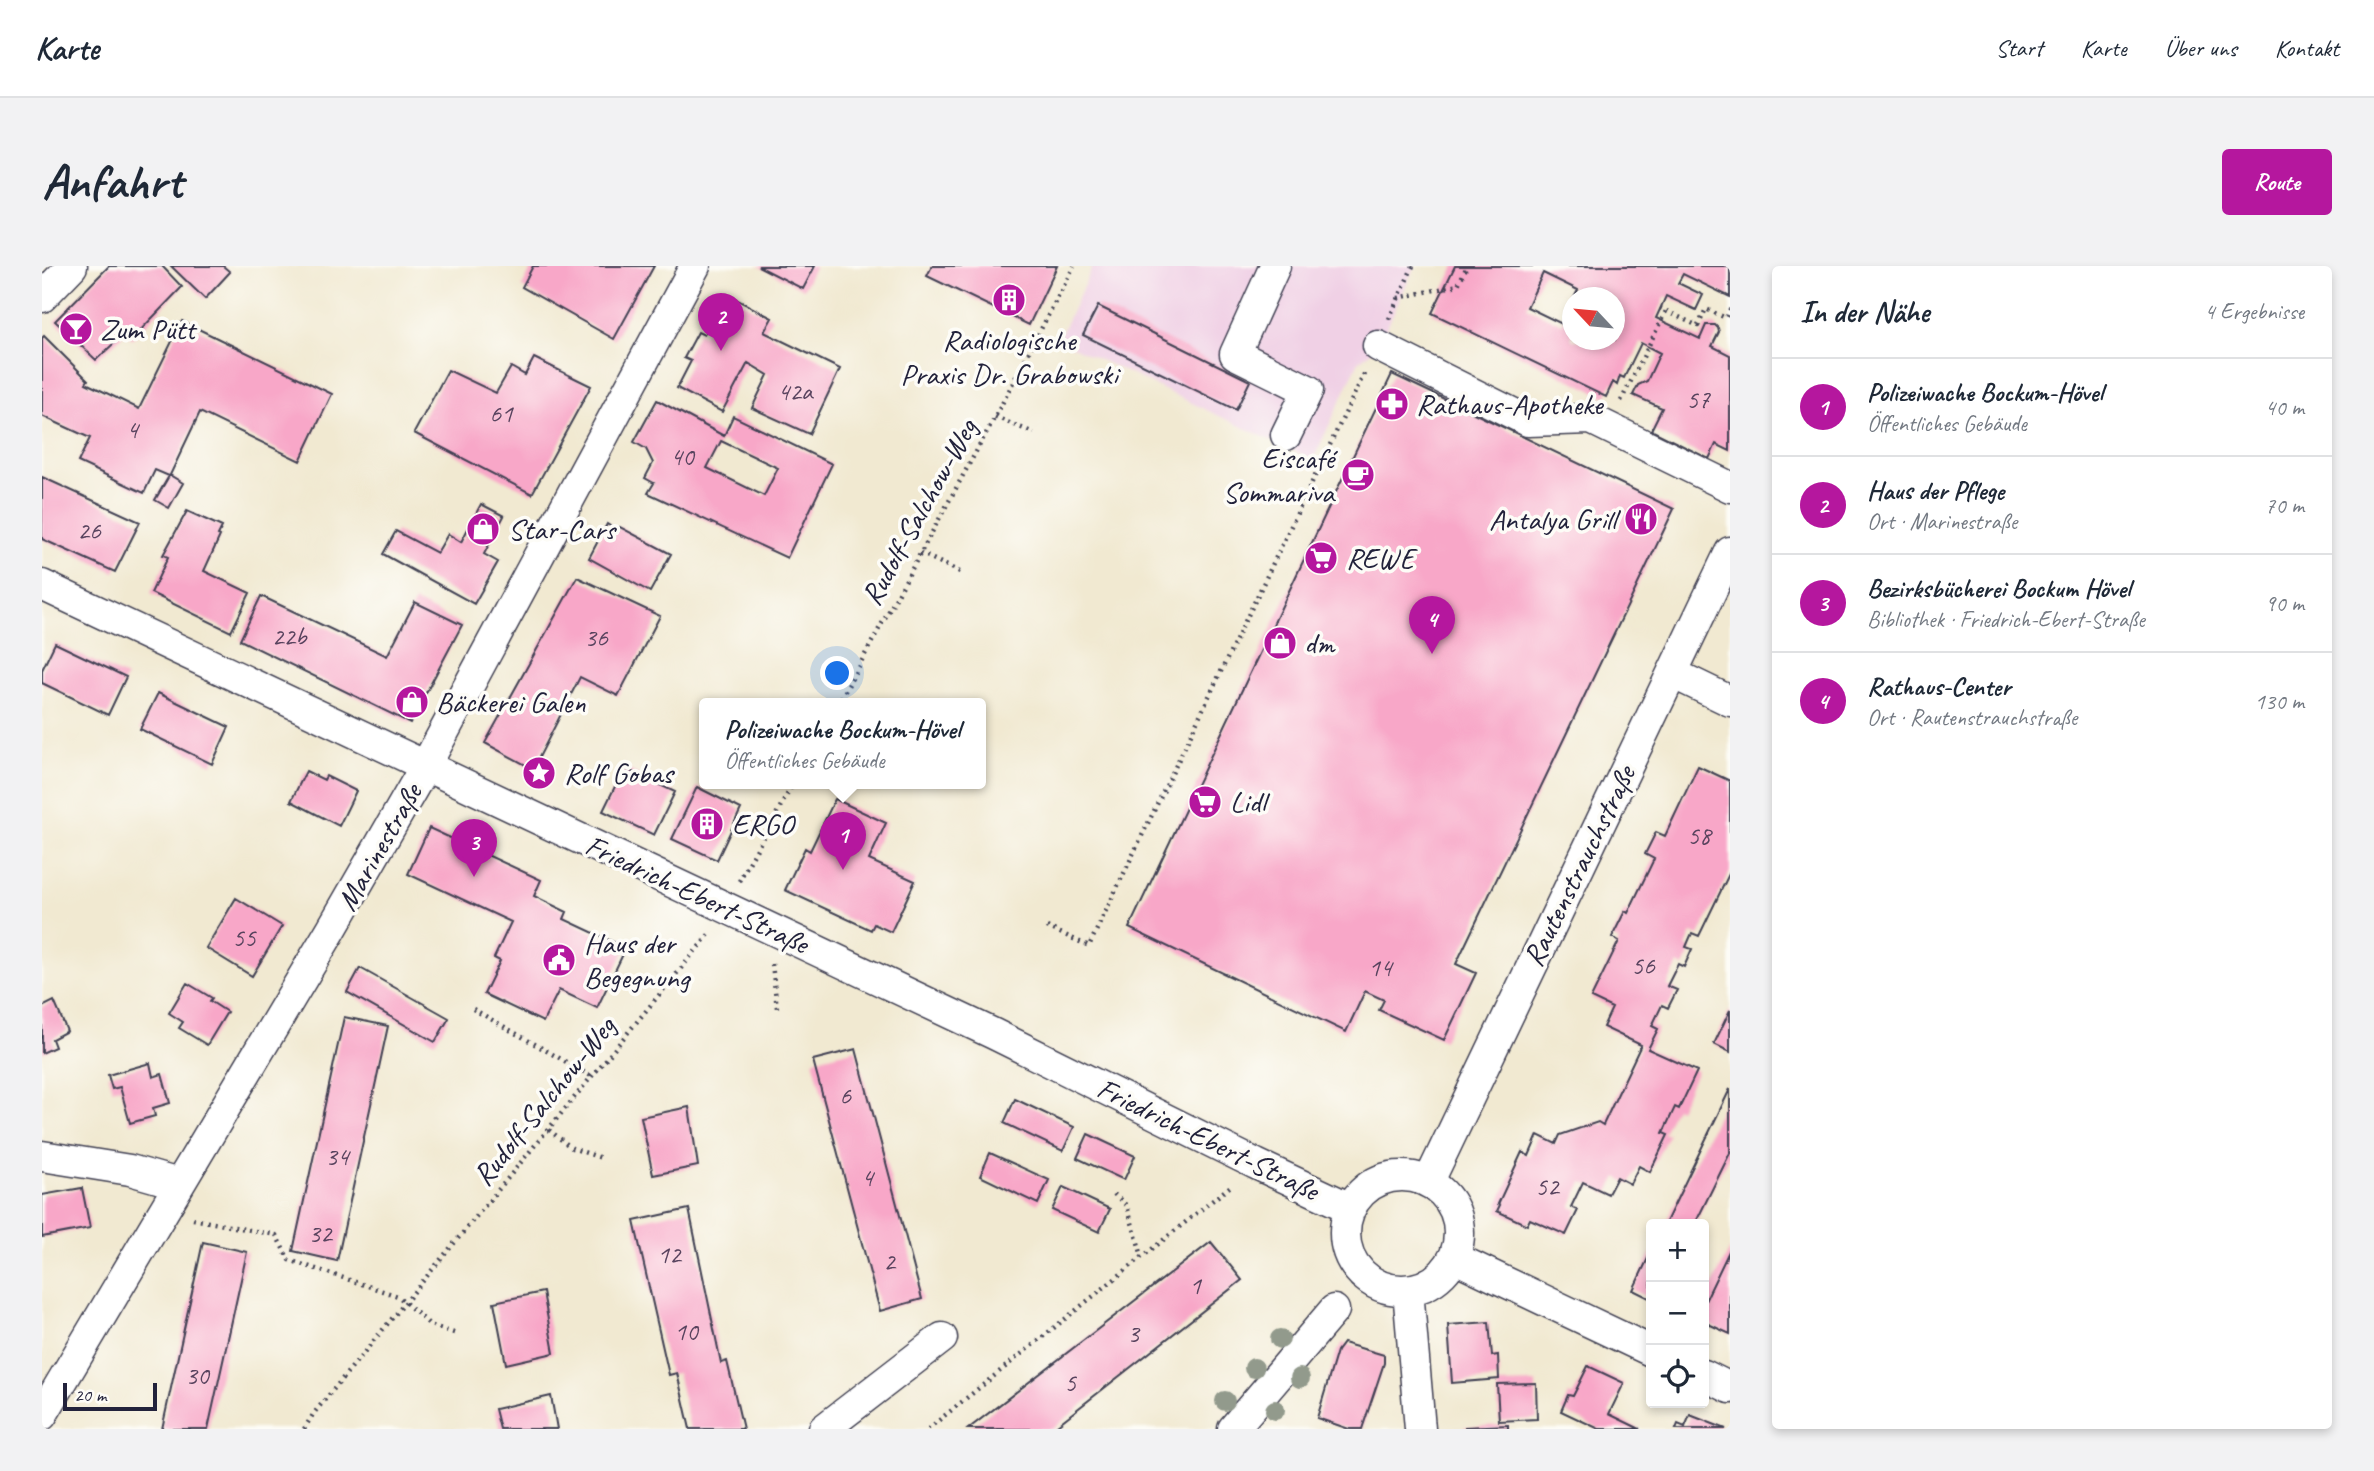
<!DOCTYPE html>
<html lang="de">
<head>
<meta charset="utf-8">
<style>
	body { margin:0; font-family:Caveat,sans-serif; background:#f2f2f3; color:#1f2937 }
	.controls { position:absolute; right:21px; bottom:21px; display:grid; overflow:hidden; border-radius:7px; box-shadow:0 4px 10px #0003 }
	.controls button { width:63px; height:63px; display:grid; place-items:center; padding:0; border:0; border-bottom:2px solid #e0e1e3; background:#fff; color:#1f2937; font:35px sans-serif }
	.compass { position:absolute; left:1520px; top:21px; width:63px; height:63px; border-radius:50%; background:#fff; box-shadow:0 4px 10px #0003; rotate:296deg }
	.scale { position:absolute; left:21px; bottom:18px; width:94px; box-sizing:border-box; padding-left:7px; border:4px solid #22223b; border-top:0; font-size:19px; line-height:24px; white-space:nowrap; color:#22223b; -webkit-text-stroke:5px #fdfcf7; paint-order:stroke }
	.you { position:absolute; left:796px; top:408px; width:24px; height:24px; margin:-18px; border:5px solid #fff; border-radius:50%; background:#1a73e8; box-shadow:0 0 0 10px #1a73e833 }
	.badge { display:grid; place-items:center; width:46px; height:46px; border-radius:50%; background:#b5179e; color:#fff; font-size:23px; font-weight:700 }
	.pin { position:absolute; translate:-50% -58px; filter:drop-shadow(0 2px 4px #0008) }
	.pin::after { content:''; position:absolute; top:37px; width:24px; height:21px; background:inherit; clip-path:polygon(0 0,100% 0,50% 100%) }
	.popup { position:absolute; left:657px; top:432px; width:287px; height:91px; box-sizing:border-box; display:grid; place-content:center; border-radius:7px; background:#fff; filter:drop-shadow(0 2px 5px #0005); font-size:23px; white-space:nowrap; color:#747a83 }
	.popup b { font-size:26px; color:#1f2937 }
	.popup::after { content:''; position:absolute; left:50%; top:100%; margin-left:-14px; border:14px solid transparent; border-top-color:#fff }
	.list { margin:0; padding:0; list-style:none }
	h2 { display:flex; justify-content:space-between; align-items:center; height:91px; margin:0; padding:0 28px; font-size:30px }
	h2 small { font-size:23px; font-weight:400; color:#747a83 }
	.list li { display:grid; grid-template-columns:46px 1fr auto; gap:21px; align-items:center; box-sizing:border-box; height:98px; padding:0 28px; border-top:2px solid #e0e1e3 }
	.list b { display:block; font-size:26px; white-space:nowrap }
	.list p { margin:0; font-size:23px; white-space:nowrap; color:#747a83 }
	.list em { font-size:23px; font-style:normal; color:#747a83 }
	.icon { flex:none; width:38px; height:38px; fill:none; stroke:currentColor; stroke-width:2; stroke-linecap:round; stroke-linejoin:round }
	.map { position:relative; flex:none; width:1688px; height:1163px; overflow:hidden; border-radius:7px }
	header { display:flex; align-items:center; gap:42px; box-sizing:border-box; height:98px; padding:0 35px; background:#fff; border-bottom:2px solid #e0e1e3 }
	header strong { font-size:33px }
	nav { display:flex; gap:38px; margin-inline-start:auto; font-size:24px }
	.intro { display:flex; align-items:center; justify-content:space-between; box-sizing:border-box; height:168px; padding:0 42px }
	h1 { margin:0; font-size:49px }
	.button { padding:18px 32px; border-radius:7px; background:#b5179e; color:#fff; font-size:24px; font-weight:700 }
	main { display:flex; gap:42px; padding:0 42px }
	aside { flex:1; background:#fff; border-radius:7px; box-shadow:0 4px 10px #0003 }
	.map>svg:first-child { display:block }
	.built { fill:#f0d0e5 }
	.building { fill:#f8a7c8; fill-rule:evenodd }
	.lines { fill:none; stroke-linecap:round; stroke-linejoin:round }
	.street-casing { stroke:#414052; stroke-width:33 }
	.path { stroke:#414052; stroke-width:4.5; stroke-dasharray:2 5; stroke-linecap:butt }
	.street { stroke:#fff; stroke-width:30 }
	.tree { fill:#929a8c }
	.labels { text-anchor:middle; stroke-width:7; stroke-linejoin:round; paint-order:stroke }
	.number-label { font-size:26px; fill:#58435e }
	.poi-label { font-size:30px; fill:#22223b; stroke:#fdfcf7; text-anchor:start }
	.street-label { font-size:30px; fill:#22223b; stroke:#fdfcf7 }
</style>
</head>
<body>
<header>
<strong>Karte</strong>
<nav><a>Start</a><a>Karte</a><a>Über uns</a><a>Kontakt</a></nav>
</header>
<div class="intro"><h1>Anfahrt</h1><a class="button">Route</a></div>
<main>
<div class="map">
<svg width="1688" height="1163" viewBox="0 0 1688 1163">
	<rect width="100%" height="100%" fill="#fdfcf7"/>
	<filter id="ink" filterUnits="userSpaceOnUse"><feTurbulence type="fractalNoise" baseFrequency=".0143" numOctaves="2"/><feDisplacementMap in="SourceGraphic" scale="14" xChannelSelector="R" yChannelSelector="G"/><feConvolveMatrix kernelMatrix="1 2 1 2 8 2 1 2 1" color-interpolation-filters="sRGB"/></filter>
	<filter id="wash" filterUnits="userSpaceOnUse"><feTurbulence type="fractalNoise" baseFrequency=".00686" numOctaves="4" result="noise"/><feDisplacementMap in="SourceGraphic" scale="28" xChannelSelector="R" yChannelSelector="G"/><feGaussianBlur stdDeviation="1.57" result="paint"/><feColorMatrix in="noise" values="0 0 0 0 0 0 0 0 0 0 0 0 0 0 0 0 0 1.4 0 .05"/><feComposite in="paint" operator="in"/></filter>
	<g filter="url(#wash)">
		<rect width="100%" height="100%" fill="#f1e9d1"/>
		<path class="built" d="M1051,0H1373L1336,80L1317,95L1271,194L1016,74Z"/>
		<g id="blocks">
			<path class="building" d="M67,0H120L140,21L90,73L84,66L54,94L13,55Z
				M129,0H181L188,6L163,33Z
				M491,0H612L572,73L480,21Z
				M716,0H773L761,23Z
				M890,0H1015L987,59L885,10Z
				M1413,0H1688V31L1641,8L1636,17L1661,29L1654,44L1624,30L1614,52L1658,73L1664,59H1673L1676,62L1677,66L1670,80L1688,89V185L1674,178L1667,193L1609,164L1620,142L1591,129L1596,119L1605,115L1618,87L1599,77L1582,112L1578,110L1575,119L1571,116L1564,131L1390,47ZM1501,7L1536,24L1532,32H1573V74H1530V35L1520,58L1485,41Z
				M684,28L730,52L722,66L798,103L767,168L710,142L726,109L706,97L680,146L635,122L649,95L642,92L656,66L662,69Z
				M1056,40L1208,115L1194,144L1041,69Z
				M140,55L290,128L258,195L158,146L128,209L141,217L127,242L113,234L127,210L113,204L102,227L36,196L48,172L0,150V72L2,70L46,114L44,117L97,143Z
				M492,92L549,120L490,228L372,167L406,104L454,127L469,101L483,109Z
				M1350,108L1632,243L1414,698L1434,707L1402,774L1337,744L1342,734L1323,725L1304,766L1087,662Z
				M615,134L682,170L691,150L790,198L745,292L606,227L612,217L603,212L611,197L604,183L592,176ZM679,175L736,202L722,230L665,202Z
				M0,211L98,256L73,306L0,273Z
				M439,238L462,250L442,288L456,296L432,338L341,288L354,265L395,287L406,268L419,276Z
				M145,245L180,261L176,269L178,270L162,305L208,327L189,366L109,327L126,291L121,289Z
				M565,258L576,265L578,261L629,288L608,326L547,292Z
				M535,311L618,350L576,430L538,411L491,503L443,477Z
				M219,330L345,390L373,336L420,359L368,457L198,374Z
				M13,377L84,411L66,449L0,417V404Z
				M116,427L187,461L170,498L98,463Z
				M1656,500L1688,515V606L1657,670L1650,667L1644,681L1650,683L1642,701L1636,698L1625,720L1635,724L1626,742L1620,739L1610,760L1616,763L1606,783L1655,805L1637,843L1633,841L1621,867L1626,869L1608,906L1597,900L1588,918L1575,911L1566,928L1541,916L1529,941L1536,944L1524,969L1488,953L1485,959L1455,945L1458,939L1456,938L1480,886L1487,890L1496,869L1514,878L1518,869L1556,856L1561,859L1599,779L1561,761L1570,742L1549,732L1577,675L1570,671L1583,645L1586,647L1612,593L1603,588L1614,566L1623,570Z
				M582,502L633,526L612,569L561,545Z
				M264,505L282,514L284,510L314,525L297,560L249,535Z
				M655,521L699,543L675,594L630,573Z
				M793,533L844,557L827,594L873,615L849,666L832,658L829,664L743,624L763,582L768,585Z
				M387,562L499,614L492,630L525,646L522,653L584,682L555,742L517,724L501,756L442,728L458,695L452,692L469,656L366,608Z
				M194,632L240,660L210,710L164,682Z
				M318,702L407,752L393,776L305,726Z
				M145,717L170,732L168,735L185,746L165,779L137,762L141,756L127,747Z
				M12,735L25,765L10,773L13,781L0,787V741Z
				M1688,744V786L1672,778Z
				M302,751L346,760L295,995L251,985Z
				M814,783L880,1033L838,1045L771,794Z
				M108,797L111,811L120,808L128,837L111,842L113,850L88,857L78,821L70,823L66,809Z
				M1688,823V887L1653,958H1623Z
				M973,833L1032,861L1021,885L962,857Z
				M647,841L656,900L611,909L599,851Z
				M1046,868L1093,890L1082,914L1035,892Z
				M948,887L1007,914L996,938L938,910Z
				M1021,921L1068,943L1057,966L1010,944Z
				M40,922L48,962L0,971V929Z
				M647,943L679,1097L685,1095L701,1163H648L635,1107L627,1109L592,955Z
				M161,976L205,986L189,1059L166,1163H120Z
				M1169,976L1200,1014L1010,1163H926Z
				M1688,983V1068L1662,1056V1037Z
				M1609,986V1033L1591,1024Z
				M501,1026L512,1087L464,1098L452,1036Z
				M1447,1056L1450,1090L1456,1089L1457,1113L1410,1117L1406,1059Z
				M1301,1077L1342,1089V1097L1320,1163H1307L1275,1152L1295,1085Z
				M1546,1100L1582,1117L1567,1148L1598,1163H1557L1519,1145L1526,1129L1531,1130Z
				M1494,1117L1495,1153L1457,1155L1455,1118Z
				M509,1130L515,1163H458L453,1143Z
				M1648,1149L1684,1163H1634L1636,1158L1643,1161Z
				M1466,1159V1163H1423V1161Z"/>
		</g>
	</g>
	<g filter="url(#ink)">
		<use href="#blocks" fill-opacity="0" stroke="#414052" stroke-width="2"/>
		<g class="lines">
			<defs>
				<path id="street" d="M1233,0L1193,88L1266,124L1244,169
					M0,31L30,0
					M1336,80L1486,155L1549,153L1688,221
					M0,319L952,768L1214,898L1308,942
					M1630,407L1688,435
					M0,890L88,904L137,918
					M1303 967a57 57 0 1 1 114 0a57 57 0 1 1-114 0Z
					M1387,915L1688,286
					M1413,992L1609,1085
					M1366,1024L1378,1163
					M1662,1109L1688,1122
					M0,1149L289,664L384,499L653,0
					M782,1163L900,1072
					M1191,1163L1292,1044"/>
			</defs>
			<use href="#street" class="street-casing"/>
			<path class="path" d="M1356,32L1416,19L1425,0
				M1618,42L1656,60L1664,43L1684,52L1688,43
				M1347,53L1371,0
				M1579,135L1624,45
				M953,151L992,167
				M878,287L920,307
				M799,432L811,438
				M796,438L953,151L1032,0
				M697,615L751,518
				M1005,661L1047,680L1323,106
				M730,698L735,742
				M431,743L549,810
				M507,864L530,882L559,892
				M1072,928L1085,940L1100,990
				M151,953L234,969L247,994L356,1030L388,1059L415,1068
				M1310,1021L1320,1009
				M262,1163L272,1147L669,666
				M886,1163L1191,918"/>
			<use href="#street" class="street"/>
		</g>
		<g class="tree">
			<circle cx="1238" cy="1073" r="10"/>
			<circle cx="1212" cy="1102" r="10"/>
			<circle cx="1258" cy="1112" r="10"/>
			<circle cx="1183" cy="1135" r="10"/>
			<circle cx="1233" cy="1144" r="10"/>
		</g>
	</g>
	<defs>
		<symbol id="building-disc" viewBox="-11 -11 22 22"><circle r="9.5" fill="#b5179e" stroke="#fdfcf7"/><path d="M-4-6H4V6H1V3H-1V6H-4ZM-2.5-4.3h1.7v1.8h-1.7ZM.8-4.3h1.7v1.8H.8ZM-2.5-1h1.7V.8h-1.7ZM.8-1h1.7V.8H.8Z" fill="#fff"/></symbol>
		<symbol id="bar-disc" viewBox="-11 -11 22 22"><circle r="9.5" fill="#b5179e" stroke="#fdfcf7"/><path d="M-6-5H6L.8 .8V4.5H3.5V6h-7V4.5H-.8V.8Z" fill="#fff"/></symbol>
		<symbol id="pharmacy-disc" viewBox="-11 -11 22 22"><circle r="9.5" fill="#b5179e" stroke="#fdfcf7"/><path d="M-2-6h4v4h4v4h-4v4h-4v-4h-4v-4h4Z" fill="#fff"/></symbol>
		<symbol id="cafe-disc" viewBox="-11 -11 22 22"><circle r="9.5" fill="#b5179e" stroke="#fdfcf7"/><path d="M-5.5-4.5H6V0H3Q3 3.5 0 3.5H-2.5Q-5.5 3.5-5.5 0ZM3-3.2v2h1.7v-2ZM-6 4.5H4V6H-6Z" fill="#fff"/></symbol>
		<symbol id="restaurant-disc" viewBox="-11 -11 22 22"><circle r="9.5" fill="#b5179e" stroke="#fdfcf7"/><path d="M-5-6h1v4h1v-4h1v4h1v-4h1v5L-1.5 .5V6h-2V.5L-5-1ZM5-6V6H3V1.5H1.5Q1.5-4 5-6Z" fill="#fff"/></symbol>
		<symbol id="shop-disc" viewBox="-11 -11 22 22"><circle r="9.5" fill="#b5179e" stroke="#fdfcf7"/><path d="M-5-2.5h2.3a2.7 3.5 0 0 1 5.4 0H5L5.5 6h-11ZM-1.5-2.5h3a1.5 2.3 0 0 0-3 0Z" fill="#fff"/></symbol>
		<symbol id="supermarket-disc" viewBox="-11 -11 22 22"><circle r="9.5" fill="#b5179e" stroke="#fdfcf7"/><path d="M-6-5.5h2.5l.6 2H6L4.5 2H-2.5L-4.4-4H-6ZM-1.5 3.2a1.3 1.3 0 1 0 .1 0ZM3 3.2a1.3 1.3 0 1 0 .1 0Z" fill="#fff"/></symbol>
		<symbol id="sight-disc" viewBox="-11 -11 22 22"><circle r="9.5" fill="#b5179e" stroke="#fdfcf7"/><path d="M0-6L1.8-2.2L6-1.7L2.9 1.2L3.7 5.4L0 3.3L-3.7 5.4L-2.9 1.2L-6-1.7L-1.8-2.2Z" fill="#fff"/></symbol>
		<symbol id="civic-disc" viewBox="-11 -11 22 22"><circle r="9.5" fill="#b5179e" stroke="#fdfcf7"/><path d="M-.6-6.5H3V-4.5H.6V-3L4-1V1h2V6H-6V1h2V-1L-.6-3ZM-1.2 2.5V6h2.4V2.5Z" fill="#fff"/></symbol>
	</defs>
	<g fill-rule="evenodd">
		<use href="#building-disc" x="948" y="15" width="38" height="38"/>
		<use href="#bar-disc" x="15" y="44" width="38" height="38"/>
		<use href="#pharmacy-disc" x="1331" y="119" width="38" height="38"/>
		<use href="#cafe-disc" x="1297" y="190" width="38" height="38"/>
		<use href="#restaurant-disc" x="1580" y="234" width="38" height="38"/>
		<use href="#shop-disc" x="422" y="244" width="38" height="38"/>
		<use href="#supermarket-disc" x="1260" y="273" width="38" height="38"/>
		<use href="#shop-disc" x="1219" y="358" width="38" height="38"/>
		<use href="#shop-disc" x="351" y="417" width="38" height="38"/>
		<use href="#sight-disc" x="478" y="488" width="38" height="38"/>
		<use href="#supermarket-disc" x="1144" y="517" width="38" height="38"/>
		<use href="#building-disc" x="646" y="539" width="38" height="38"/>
		<use href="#civic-disc" x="498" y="675" width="38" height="38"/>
	</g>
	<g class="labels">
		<g class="number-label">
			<text x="753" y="134">42a</text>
			<text x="1656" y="142">57</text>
			<text x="459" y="156">61</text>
			<text x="90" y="172">4</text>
			<text x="640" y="199">40</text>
			<text x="47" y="273">26</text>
			<text x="247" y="379">22b</text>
			<text x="554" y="380">36</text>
			<text x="1657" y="578">58</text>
			<text x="202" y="680">55</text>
			<text x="1601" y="708">56</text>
			<text x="1338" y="710">14</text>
			<text x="803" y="838">6</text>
			<text x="295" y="899">34</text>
			<text x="825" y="920">4</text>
			<text x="1505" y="929">52</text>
			<text x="278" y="976">32</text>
			<text x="627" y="997">12</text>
			<text x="847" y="1004">2</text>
			<text x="1153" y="1028">1</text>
			<text x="644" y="1074">10</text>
			<text x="1091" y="1076">3</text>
			<text x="155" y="1118">30</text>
			<text x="1028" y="1125">5</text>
		</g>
		<g class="poi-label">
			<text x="58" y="73">Zum Pütt</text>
			<text x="967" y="84" text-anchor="middle">Radiologische<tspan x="967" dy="34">Praxis Dr. Grabowski</tspan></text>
			<text x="1374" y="148">Rathaus-Apotheke</text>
			<text x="1292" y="202" text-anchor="end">Eiscafé<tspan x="1292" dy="34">Sommariva</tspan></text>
			<text x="1574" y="263" text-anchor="end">Antalya Grill</text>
			<text x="466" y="273">Star-Cars</text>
			<text x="1304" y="302">REWE</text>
			<text x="1262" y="387">dm</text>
			<text x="394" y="446">Bäckerei Galen</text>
			<text x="522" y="517">Rolf Gobas</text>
			<text x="1188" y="546">Lidl</text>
			<text x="690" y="568">ERGO</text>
			<text x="542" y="687">Haus der<tspan x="542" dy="34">Begegnung</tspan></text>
		</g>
		<g class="street-label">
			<text transform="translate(877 246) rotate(-61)" y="10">Rudolf-Salchow-Weg</text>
			<text transform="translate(337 581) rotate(-60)" y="10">Marinestraße</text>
			<text transform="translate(1537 600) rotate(-64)" y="10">Rautenstrauchstraße</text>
			<text transform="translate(655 628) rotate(25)" y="10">Friedrich-Ebert-Straße</text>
			<text transform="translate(502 835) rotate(-51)" y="10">Rudolf-Salchow-Weg</text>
			<text transform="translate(1166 873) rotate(26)" y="10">Friedrich-Ebert-Straße</text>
		</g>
	</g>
</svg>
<div class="controls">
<button>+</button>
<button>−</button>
<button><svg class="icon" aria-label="locate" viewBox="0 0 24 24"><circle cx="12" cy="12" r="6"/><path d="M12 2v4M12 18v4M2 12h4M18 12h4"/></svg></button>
</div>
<svg class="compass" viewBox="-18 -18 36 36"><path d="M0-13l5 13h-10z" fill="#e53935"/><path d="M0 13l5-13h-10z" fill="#747a83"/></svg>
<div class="scale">20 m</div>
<div class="you"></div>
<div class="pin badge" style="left:801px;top:604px">1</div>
<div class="popup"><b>Polizeiwache Bockum-Hövel</b>Öffentliches Gebäude</div>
<div class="pin badge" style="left:679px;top:85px">2</div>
<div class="pin badge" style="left:432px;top:611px">3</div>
<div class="pin badge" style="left:1390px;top:388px">4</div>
</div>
<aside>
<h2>In der Nähe<small>4 Ergebnisse</small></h2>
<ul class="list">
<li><span class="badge">1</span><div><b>Polizeiwache Bockum-Hövel</b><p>Öffentliches Gebäude</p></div><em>40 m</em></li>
<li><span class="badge">2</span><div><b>Haus der Pflege</b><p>Ort · Marinestraße</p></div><em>70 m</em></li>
<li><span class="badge">3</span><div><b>Bezirksbücherei Bockum Hövel</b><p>Bibliothek · Friedrich-Ebert-Straße</p></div><em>90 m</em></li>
<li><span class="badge">4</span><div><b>Rathaus-Center</b><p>Ort · Rautenstrauchstraße</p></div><em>130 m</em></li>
</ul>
</aside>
</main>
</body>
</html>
